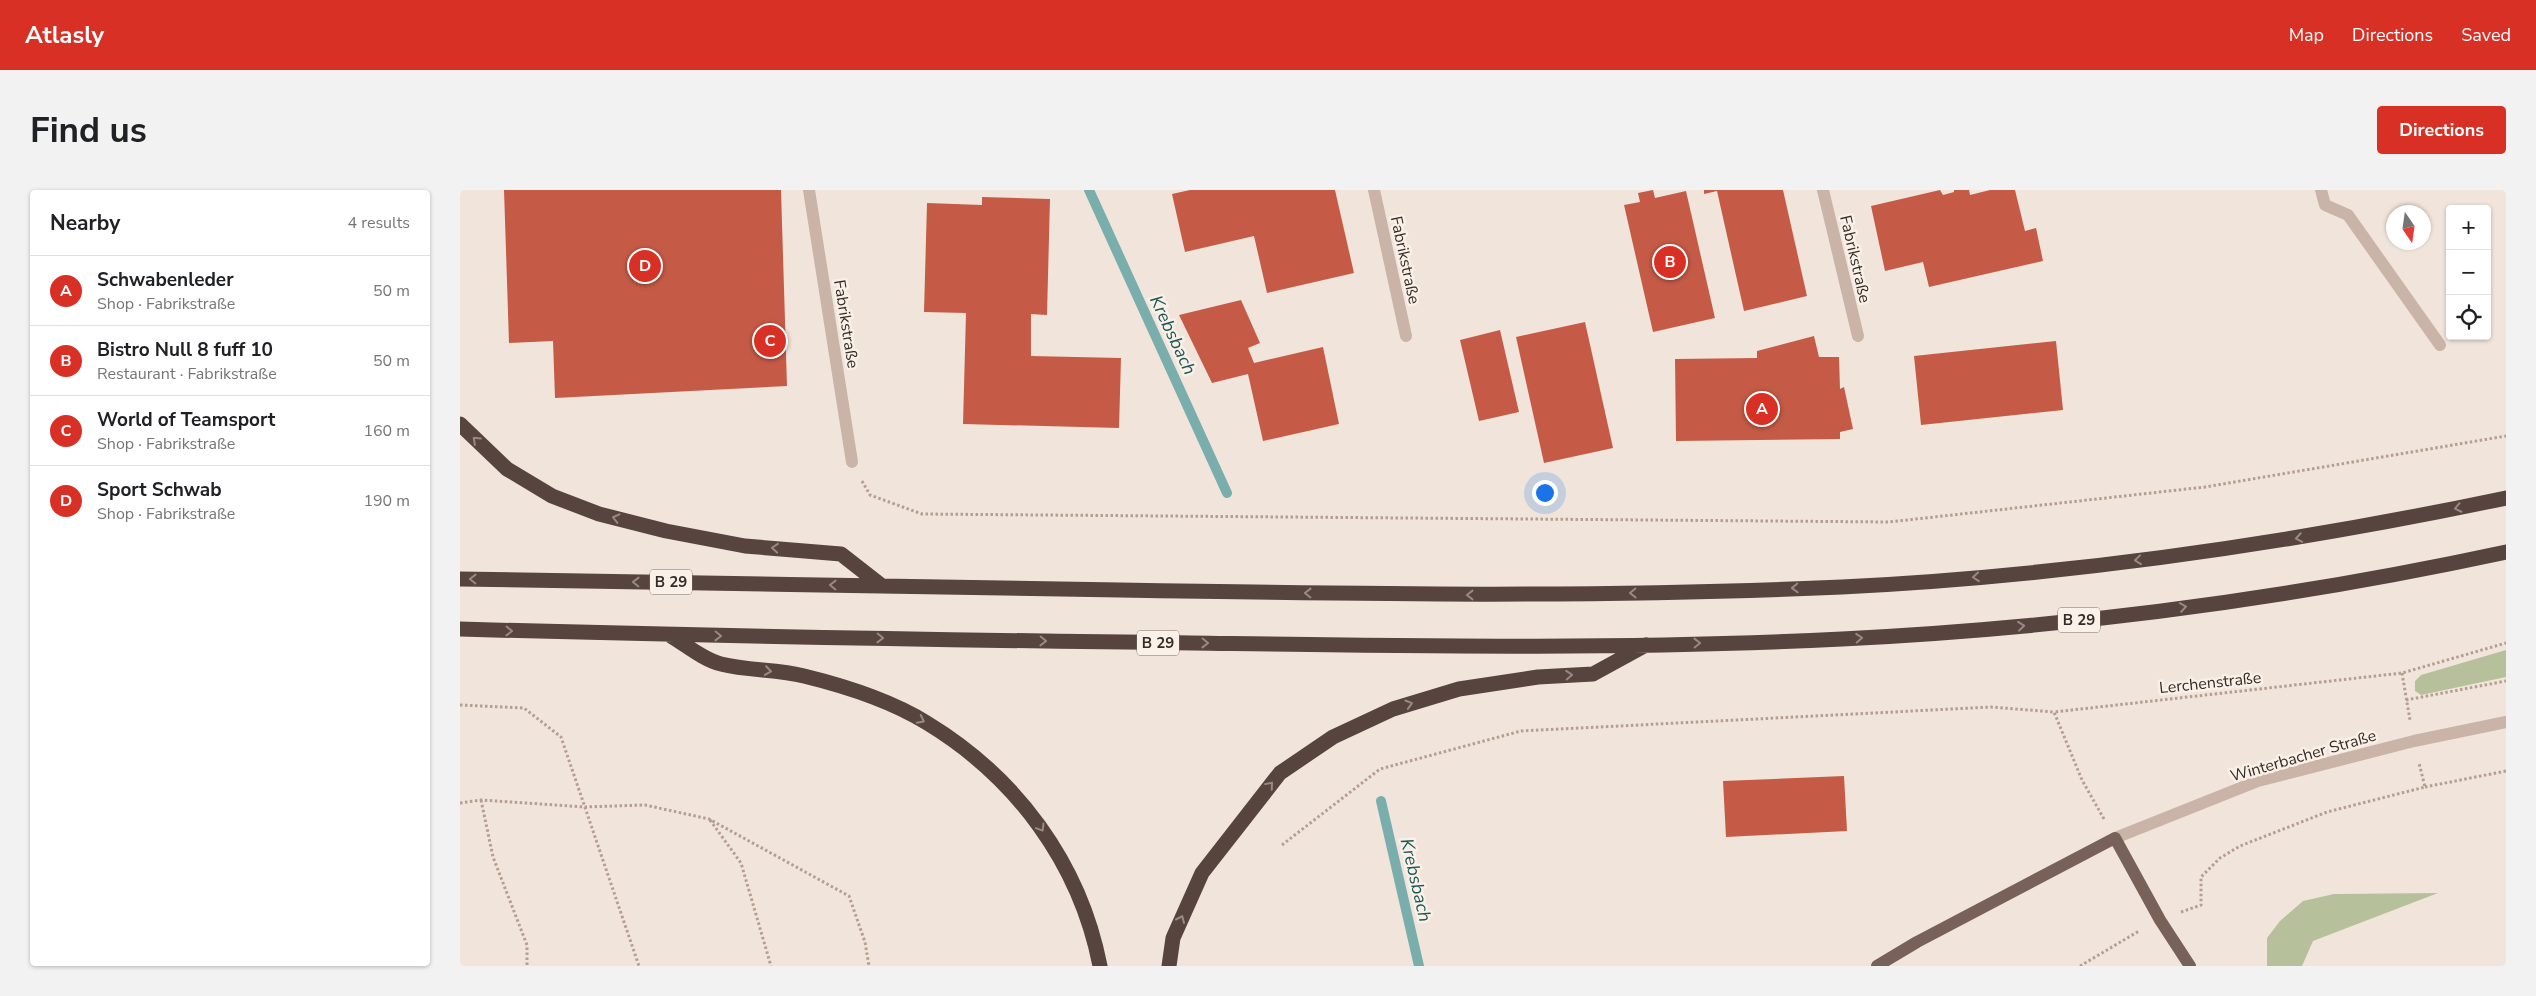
<!DOCTYPE html>
<html lang="en">
<head>
<meta charset="utf-8">
<style>
	body { margin:0; font-family:"Nunito Sans",sans-serif; background:#f2f2f2; color:#202124 }
	.controls { position:absolute; right:15px; top:15px; display:grid; overflow:hidden; border-radius:5px; box-shadow:0 1px 4px #0004 }
	.controls button { width:45px; height:45px; display:grid; place-items:center; padding:0; border:0; border-bottom:1px solid #e0e0e0; background:#fff; color:#202124; font:25px sans-serif }
	.compass { position:absolute; left:1926px; top:15px; width:45px; height:45px; border-radius:50%; background:#fff; box-shadow:0 1px 4px #0004; rotate:167deg }
	.you { position:absolute; left:1084px; top:302px; width:18px; height:18px; margin:-12px; border:4px solid #fff; border-radius:50%; background:#1a73e8; box-shadow:0 0 0 8px #1a73e833 }
	.badge { display:grid; place-items:center; width:32px; height:32px; border-radius:50%; background:#d93025; color:#fff; font-size:16px; font-weight:700 }
	.pin { position:absolute; translate:-50% -50%; border:2px solid #fff; box-shadow:0 1px 5px #0006 }
	.list { margin:0; padding:0; list-style:none }
	h2 { display:flex; justify-content:space-between; align-items:center; height:65px; margin:0; padding:0 20px; font-size:21px }
	h2 small { font-size:16px; font-weight:400; color:#757577 }
	.list li { display:grid; grid-template-columns:32px 1fr auto; gap:15px; align-items:center; box-sizing:border-box; height:70px; padding:0 20px; border-top:1px solid #e0e0e0 }
	.list b { display:block; font-size:19px; white-space:nowrap }
	.list p { margin:0; font-size:16px; white-space:nowrap; color:#757577 }
	.list em { font-size:16px; font-style:normal; color:#757577 }
	.icon { flex:none; width:28px; height:28px; fill:none; stroke:currentColor; stroke-width:2; stroke-linecap:round; stroke-linejoin:round }
	.map { position:relative; flex:none; width:2046px; height:776px; overflow:hidden; border-radius:5px }
	header { display:flex; align-items:center; gap:30px; box-sizing:border-box; height:70px; padding:0 25px; background:#d93025; color:#fff }
	header strong { font-size:24px }
	nav { display:flex; gap:28px; margin-inline-start:auto; font-size:18px }
	.intro { display:flex; align-items:center; justify-content:space-between; box-sizing:border-box; height:120px; padding:0 30px }
	h1 { margin:0; font-size:35px }
	.button { padding:12px 22px; border-radius:5px; background:#d93025; color:#fff; font-size:18px; font-weight:700 }
	main { display:flex; gap:30px; padding:0 30px }
	aside { flex:1; background:#fff; border-radius:5px; box-shadow:0 1px 4px #0004 }
	.map>svg:first-child { display:block }
	.green { fill:#b6c09b }
	.lines { fill:none; stroke-linecap:round; stroke-linejoin:round }
	.stream { stroke:#7aaead; stroke-width:10 }
	.building { fill:#c55b46 }
	.path { stroke:#b59e91; stroke-width:3; stroke-dasharray:2.5 2.5; stroke-linecap:butt }
	.minor { stroke:#c9b4a7; stroke-width:12 }
	.major { stroke:#786159; stroke-width:12 }
	.highway { stroke:#57443f; stroke-width:15 }
	.oneway { stroke:#988982 }
	.labels { text-anchor:middle; stroke-width:5; stroke-linejoin:round; paint-order:stroke }
	.shield { fill:#f9f0e7; stroke:#706661; stroke-width:1 }
	.shield-label { font-size:15px; font-weight:bold; fill:#362b27 }
	.street-label { font-size:16px; fill:#362b27; stroke:#f9f0e7 }
	.water-label { font-size:18px; font-style:italic; fill:#1d5757; stroke:#f9f0e7 }
</style>
</head>
<body>
<header>
<strong>Atlasly</strong>
<nav><a>Map</a><a>Directions</a><a>Saved</a></nav>
</header>
<div class="intro"><h1>Find us</h1><a class="button">Directions</a></div>
<main>
<aside>
<h2>Nearby<small>4 results</small></h2>
<ul class="list">
<li><span class="badge">A</span><div><b>Schwabenleder</b><p>Shop · Fabrikstraße</p></div><em>50 m</em></li>
<li><span class="badge">B</span><div><b>Bistro Null 8 fuff 10</b><p>Restaurant · Fabrikstraße</p></div><em>50 m</em></li>
<li><span class="badge">C</span><div><b>World of Teamsport</b><p>Shop · Fabrikstraße</p></div><em>160 m</em></li>
<li><span class="badge">D</span><div><b>Sport Schwab</b><p>Shop · Fabrikstraße</p></div><em>190 m</em></li>
</ul>
</aside>
<div class="map">
<svg width="2046" height="776" viewBox="0 0 2046 776">
	<rect width="100%" height="100%" fill="#f1e5db"/>
	<path class="green" d="M2046,460V487L1961,505L1955,501V491L1961,485Z
		M1978,703L1853,751L1842,776H1807V748L1820,731L1843,711L1874,704Z"/>
	<g class="lines">
		<path class="stream" d="M629,0L767,303
			M921,611L959,776"/>
	</g>
	<path class="building" d="M44,0H321L327,196L95,208L93,151L49,153Z
		M730,0H875L894,83L807,103L794,46L725,62L712,4Z
		M1193,0L1195,8L1226,1L1255,128L1193,142L1164,15L1180,12L1178,3Z
		M1244,0H1323L1347,106L1284,121L1257,1L1244,4Z
		M1480,0L1483,5L1494,2V0H1509L1510,5L1530,0H1555L1565,41L1576,38L1583,71L1469,97L1463,72L1425,81L1411,16Z
		M522,7L590,9L587,125L571,124V166L661,168L659,238L503,234L506,123L464,122L467,13L522,15Z
		M781,110L800,153L788,158L794,173L863,157L879,234L803,251L788,184L752,193L719,125Z
		M1125,132L1153,258L1084,273L1056,147Z
		M1040,140L1059,222L1019,231L1000,150Z
		M1354,146L1359,167H1379L1380,199L1384,197L1393,239L1380,242V249L1216,251L1215,169L1297,168V161Z
		M1596,151L1603,220L1461,235L1454,166Z
		M1384,586L1387,641L1266,647L1263,591Z"/>
	<g class="lines">
		<path class="path" d="M402,291L410,305L462,324L1429,332L1745,297L2046,246
			M1942,483L1950,530
			M1946,510L2046,491
			M0,515L64,518L101,547L179,776
			M1965,597L2046,581
			M21,610L33,667L67,755V776
			M0,613L21,610L125,617L185,615L249,629L389,706L405,752L409,776
			M1644,629L1622,590L1594,522L1942,483L2046,453
			M250,630L281,673L311,776
			M822,655L920,579L1061,541L1531,517L1594,522
			M1721,722L1741,715V687L1760,668L1780,656L1867,622L1965,597L1959,573
			M1620,776L1679,741"/>
		<path class="minor" d="M349,0L392,272
			M914,0L946,146
			M1363,0L1398,146
			M1861,0L1865,15L1888,25L1980,155
			M1655,648L1798,591L1954,551L2046,532"/>
		<path class="major" d="M1417,776L1457,752L1655,648L1700,730L1730,776"/>
		<path class="highway" d="M0,234L47,279L92,306L139,324L206,341L285,356L381,364L422,396
			M0,389C220,393 440,396 660,400C901,404 1142,408 1382,397C1605,386 1827,354 2046,308
			M0,439C244,446 488,450 732,453C948,456 1166,460 1382,449C1605,438 1828,409 2046,362
			M211,446C226,455 244,470 261,474C288,481 317,479 344,486C385,496 430,510 467,533C556,587 620,673 640,776
			M709,776L713,748L742,683L820,583L873,547L933,519L999,499L1078,487L1133,484L1186,455"/>
	</g>
	<defs><path id="oneway-chevron" d="M-2-3.5L2.5 0L-2 3.5" fill="none" stroke-width="1.6" stroke-linecap="round" stroke-linejoin="round" transform="scale(1.25)"/></defs>
	<g class="oneway">
		<use href="#oneway-chevron" transform="translate(16 250) rotate(-137)"/>
		<use href="#oneway-chevron" transform="translate(1998 318) rotate(168)"/>
		<use href="#oneway-chevron" transform="translate(156 328) rotate(-166)"/>
		<use href="#oneway-chevron" transform="translate(1839 348) rotate(170)"/>
		<use href="#oneway-chevron" transform="translate(315 358) rotate(-175)"/>
		<use href="#oneway-chevron" transform="translate(1678 370) rotate(173)"/>
		<use href="#oneway-chevron" transform="translate(1516 387) rotate(175)"/>
		<use href="#oneway-chevron" transform="translate(13 389) rotate(-179)"/>
		<use href="#oneway-chevron" transform="translate(176 392) rotate(-179)"/>
		<use href="#oneway-chevron" transform="translate(373 395) rotate(-179)"/>
		<use href="#oneway-chevron" transform="translate(1335 398) rotate(178)"/>
		<use href="#oneway-chevron" transform="translate(848 403) rotate(-179)"/>
		<use href="#oneway-chevron" transform="translate(1173 403) rotate(179)"/>
		<use href="#oneway-chevron" transform="translate(1010 405) rotate(-180)"/>
		<use href="#oneway-chevron" transform="translate(1723 417) rotate(-8)"/>
		<use href="#oneway-chevron" transform="translate(1561 436) rotate(-6)"/>
		<use href="#oneway-chevron" transform="translate(49 441) rotate(1)"/>
		<use href="#oneway-chevron" transform="translate(258 446) rotate(1)"/>
		<use href="#oneway-chevron" transform="translate(420 448) rotate(1)"/>
		<use href="#oneway-chevron" transform="translate(1399 448) rotate(-4)"/>
		<use href="#oneway-chevron" transform="translate(583 451) rotate(1)"/>
		<use href="#oneway-chevron" transform="translate(745 453) rotate(1)"/>
		<use href="#oneway-chevron" transform="translate(1237 453) rotate(-1)"/>
		<use href="#oneway-chevron" transform="translate(308 481) rotate(8)"/>
		<use href="#oneway-chevron" transform="translate(1109 485) rotate(-4)"/>
		<use href="#oneway-chevron" transform="translate(949 514) rotate(-17)"/>
		<use href="#oneway-chevron" transform="translate(461 530) rotate(27)"/>
		<use href="#oneway-chevron" transform="translate(810 595) rotate(-50)"/>
		<use href="#oneway-chevron" transform="translate(581 638) rotate(59)"/>
		<use href="#oneway-chevron" transform="translate(721 729) rotate(-66)"/>
	</g>
	<g class="labels">
		<g class="shield">
			<rect x="190" y="379.5" width="42" height="25" rx="4"/>
			<rect x="1598" y="417.5" width="42" height="25" rx="4"/>
			<rect x="677" y="440.5" width="42" height="25" rx="4"/>
		</g>
		<g class="shield-label">
			<text x="211" y="397">B 29</text>
			<text x="1619" y="435">B 29</text>
			<text x="698" y="458">B 29</text>
		</g>
		<g class="street-label">
			<text transform="translate(1396 69) rotate(77)" y="6">Fabrikstraße</text>
			<text transform="translate(946 70) rotate(78)" y="6">Fabrikstraße</text>
			<text transform="translate(387 134) rotate(81)" y="6">Fabrikstraße</text>
			<text transform="translate(1750 492) rotate(-6)" y="6">Lerchenstraße</text>
			<text transform="translate(1843 565) rotate(-16)" y="6">Winterbacher Straße</text>
		</g>
		<g class="water-label">
			<text transform="translate(713 145) rotate(65)" y="6">Krebsbach</text>
			<text transform="translate(956 690) rotate(77)" y="6">Krebsbach</text>
		</g>
	</g>
</svg>
<div class="controls">
<button>+</button>
<button>−</button>
<button><svg class="icon" aria-label="locate" viewBox="0 0 24 24"><circle cx="12" cy="12" r="6"/><path d="M12 2v4M12 18v4M2 12h4M18 12h4"/></svg></button>
</div>
<svg class="compass" viewBox="-18 -18 36 36"><path d="M0-13l5 13h-10z" fill="#e53935"/><path d="M0 13l5-13h-10z" fill="#757577"/></svg>
<div class="you"></div>
<div class="pin badge" style="left:1302px;top:219px">A</div>
<div class="pin badge" style="left:1210px;top:72px">B</div>
<div class="pin badge" style="left:310px;top:151px">C</div>
<div class="pin badge" style="left:185px;top:76px">D</div>
</div>
</main>
</body>
</html>
